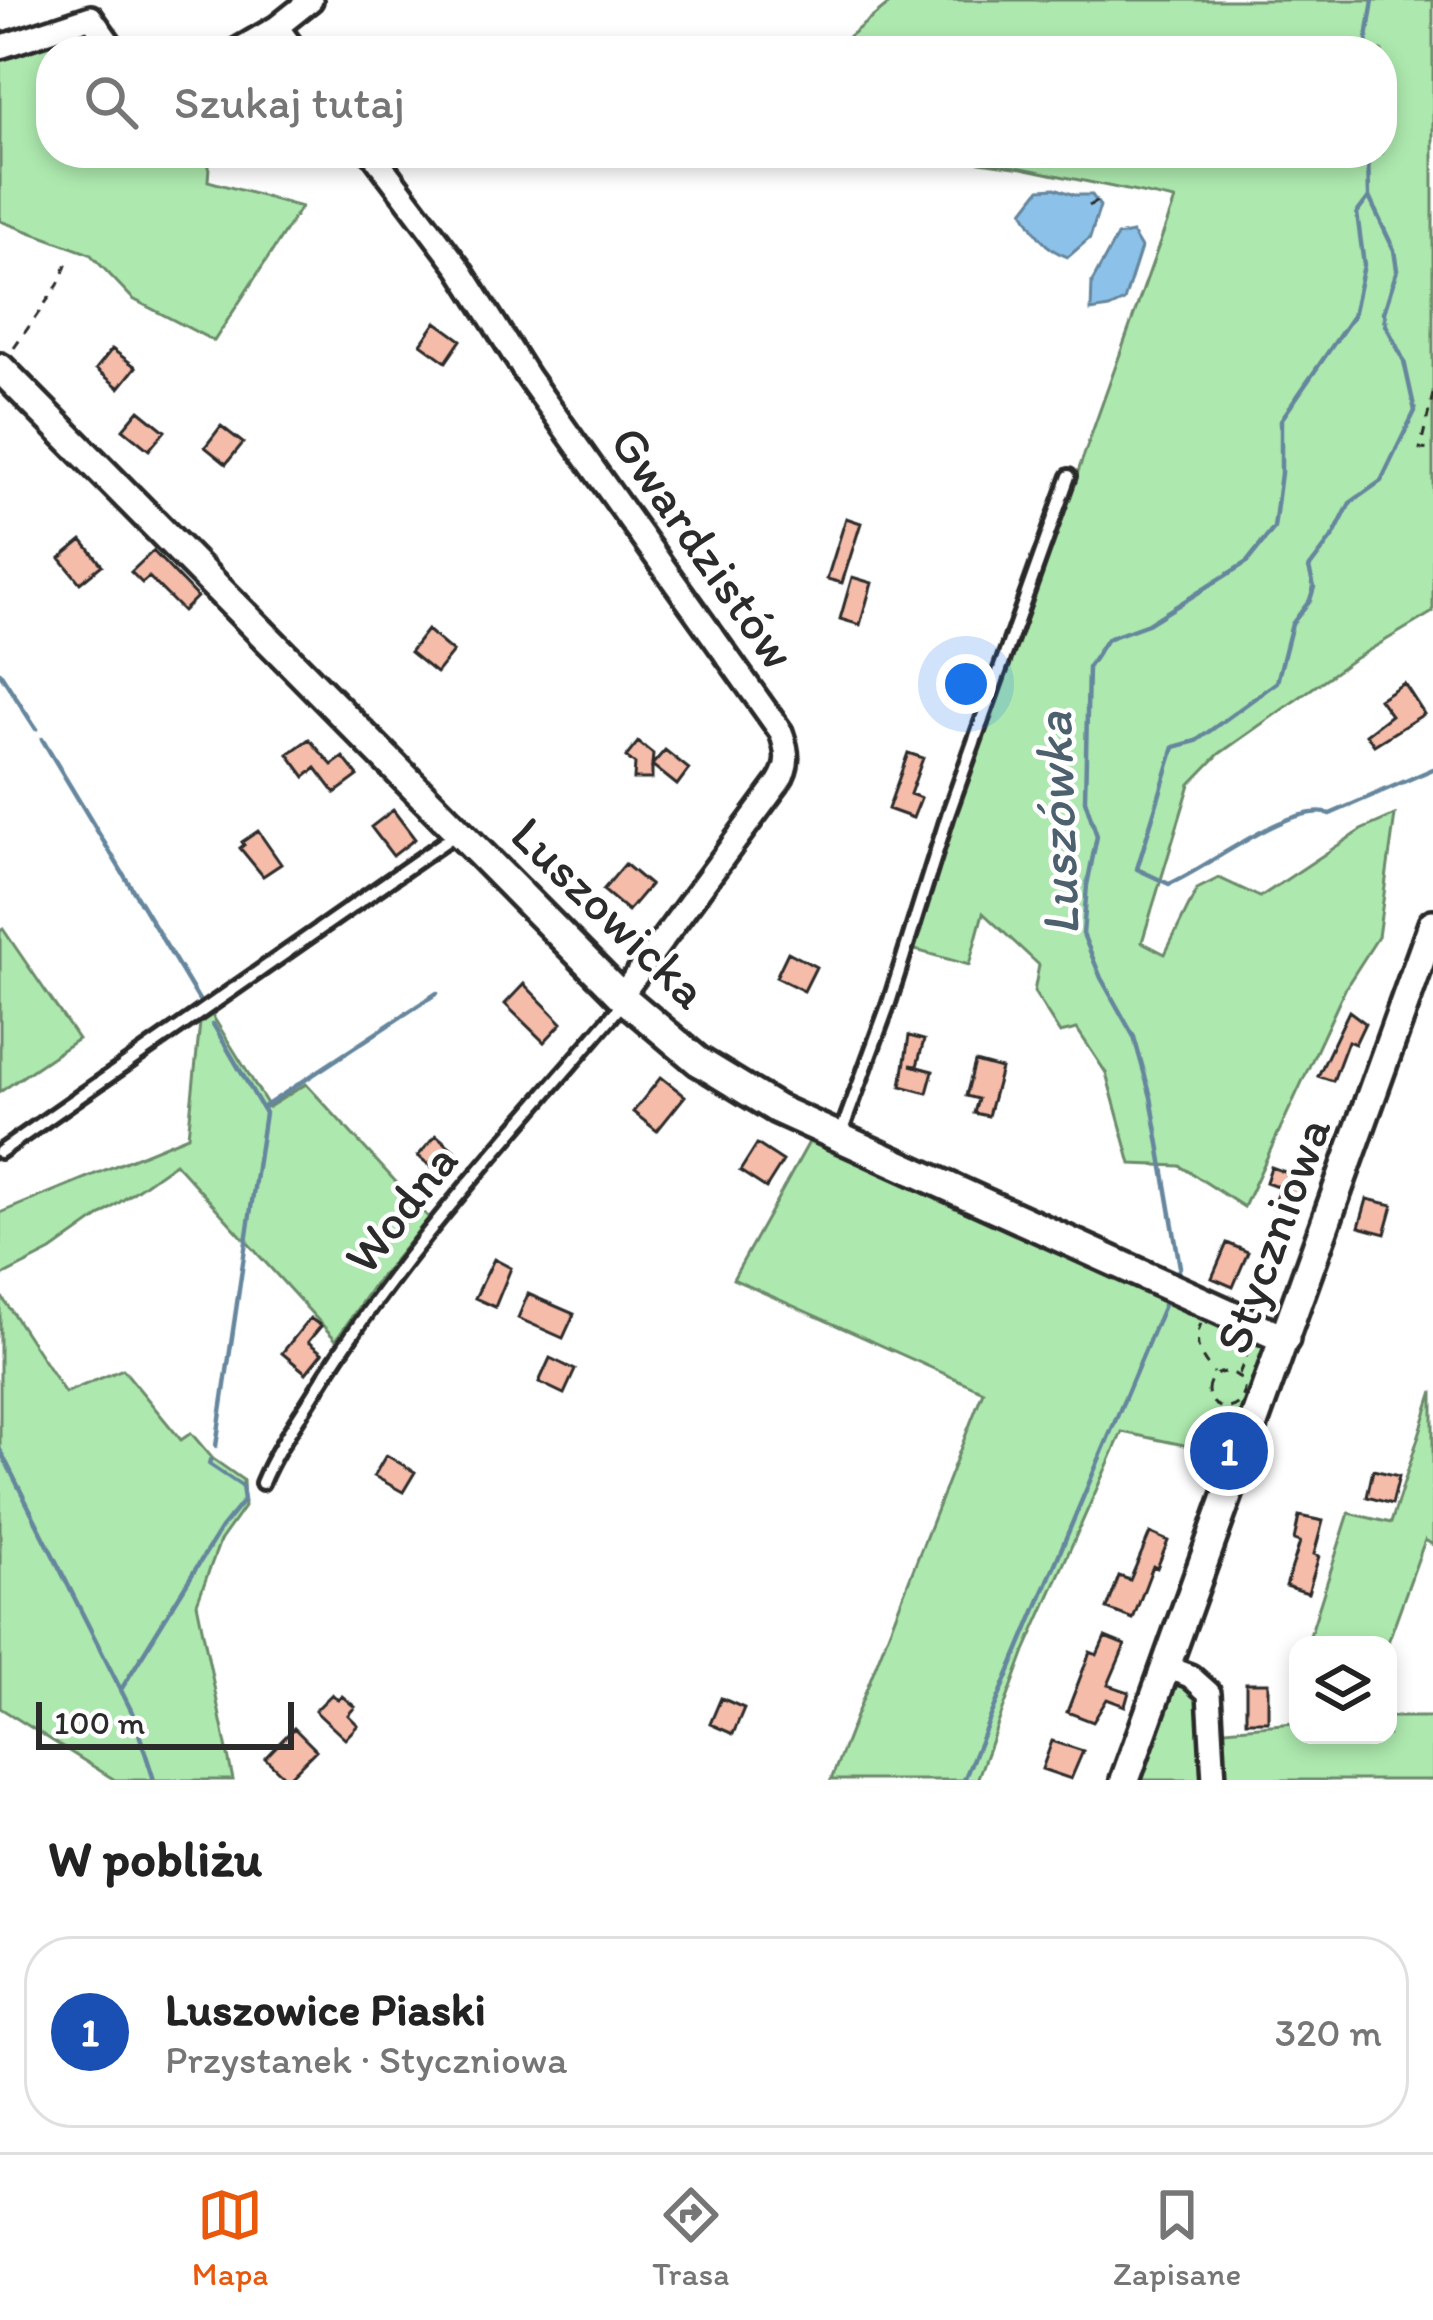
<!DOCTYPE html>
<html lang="pl">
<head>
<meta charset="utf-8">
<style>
	body { margin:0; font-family:Itim,sans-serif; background:#f6f6f6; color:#222 }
	.controls { position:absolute; right:36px; bottom:36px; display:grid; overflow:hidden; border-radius:24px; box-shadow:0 6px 18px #0003 }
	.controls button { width:108px; height:108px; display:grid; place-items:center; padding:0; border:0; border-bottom:3px solid #e0e0e0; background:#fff; color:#222; font:60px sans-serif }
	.scale { position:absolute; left:36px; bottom:30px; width:258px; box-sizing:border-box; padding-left:12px; border:6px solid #2b2b2b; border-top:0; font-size:33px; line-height:42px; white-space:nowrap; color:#2b2b2b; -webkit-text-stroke:9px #fff; paint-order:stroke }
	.you { position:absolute; left:966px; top:684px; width:42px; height:42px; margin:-30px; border:9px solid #fff; border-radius:50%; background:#1a73e8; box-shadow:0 0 0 18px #1a73e833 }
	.badge { display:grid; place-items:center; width:78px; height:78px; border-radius:50%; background:#ea580c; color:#fff; font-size:39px; font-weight:700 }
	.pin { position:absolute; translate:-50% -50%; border:6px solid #fff; box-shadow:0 3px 12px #0006 }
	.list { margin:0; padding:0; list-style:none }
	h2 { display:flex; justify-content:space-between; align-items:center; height:156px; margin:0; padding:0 48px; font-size:51px }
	h2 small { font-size:39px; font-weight:400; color:#767676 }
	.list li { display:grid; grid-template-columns:78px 1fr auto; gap:36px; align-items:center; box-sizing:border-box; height:192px; margin:0 24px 24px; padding:0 24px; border:3px solid #e0e0e0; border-radius:48px }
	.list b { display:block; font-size:45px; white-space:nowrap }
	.list p { margin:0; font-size:39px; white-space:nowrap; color:#767676 }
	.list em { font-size:39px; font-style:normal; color:#767676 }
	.icon { flex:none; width:66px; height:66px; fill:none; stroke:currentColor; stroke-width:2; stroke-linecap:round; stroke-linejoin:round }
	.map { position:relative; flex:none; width:1433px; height:1780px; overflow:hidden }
	.search { position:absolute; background:#fff; box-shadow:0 6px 18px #0003; left:36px; right:36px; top:36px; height:132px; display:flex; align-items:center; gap:30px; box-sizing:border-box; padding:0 42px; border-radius:48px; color:#767676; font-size:45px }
	.sheet { height:372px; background:#fff }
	nav { display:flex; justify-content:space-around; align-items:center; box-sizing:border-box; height:168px; border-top:3px solid #e0e0e0; background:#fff; font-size:33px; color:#767676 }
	nav a { display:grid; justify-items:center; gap:6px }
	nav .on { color:#ea580c }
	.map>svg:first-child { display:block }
	.green { fill:#ade9ae; stroke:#6c8a6c; stroke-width:3 }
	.water { fill:#8cc2e9; stroke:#65869d; stroke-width:3 }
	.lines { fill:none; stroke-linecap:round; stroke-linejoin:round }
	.stream { stroke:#65869d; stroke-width:4.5 }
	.building { fill:#f4bca9; stroke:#2b2b2b; stroke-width:3 }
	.service-casing { stroke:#2b2b2b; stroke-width:20 }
	.minor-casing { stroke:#2b2b2b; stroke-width:30 }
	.tertiary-casing { stroke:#2b2b2b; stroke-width:36 }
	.path { stroke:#2b2b2b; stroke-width:3; stroke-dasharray:9 9; stroke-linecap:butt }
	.service { stroke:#fff; stroke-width:10 }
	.minor { stroke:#fff; stroke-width:21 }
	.tertiary { stroke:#fff; stroke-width:27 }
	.labels { text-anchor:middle; stroke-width:9; stroke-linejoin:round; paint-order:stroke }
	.street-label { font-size:51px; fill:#2b2b2b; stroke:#fff }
	.water-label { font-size:54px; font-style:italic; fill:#4d606e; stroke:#fff }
</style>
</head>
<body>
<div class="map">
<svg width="1433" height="1780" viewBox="0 0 1433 1780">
	<rect width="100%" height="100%" fill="#fff"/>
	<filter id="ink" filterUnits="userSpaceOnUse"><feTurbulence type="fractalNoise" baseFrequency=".00833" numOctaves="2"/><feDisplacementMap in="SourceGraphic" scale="24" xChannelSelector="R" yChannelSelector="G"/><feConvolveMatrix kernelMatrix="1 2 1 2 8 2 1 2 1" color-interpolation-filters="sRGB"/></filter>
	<g filter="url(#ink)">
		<path class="green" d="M894,0H1433V612L1351,661L1219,754L1190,784L1142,942L1165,954L1197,889L1219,878L1260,897L1361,830L1395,815L1378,937L1346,987L1244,1207L1180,1166L1131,1164L1106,1073L1077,1029L1060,1033L1034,992L1039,965L983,913L969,965L908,948L1175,200L1022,168L917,153H1382V51H858L849,36Z
			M73,31L88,33L103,51H51V153H210L208,181L301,207L214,341L133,299L90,254L0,221V56Z
			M3,929L78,1039L0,1092V931Z
			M212,1015L269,1107L306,1084L429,1218L372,1287L336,1340L175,1163L51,1251L0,1277V1213L188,1136L200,1023Z
			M813,1135L1253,1337L1265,1346L1267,1354L1236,1437L1228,1441L1222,1453L1122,1432L1025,1651L977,1780H831L983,1391L733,1279Z
			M0,1294L65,1393L123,1369L181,1440L191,1433L213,1459L243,1480L244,1507L220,1541L197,1603L233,1780H115L0,1708Z
			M1433,1391V1545L1425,1540L1387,1645H1307L1349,1513L1391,1523Z
			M1174,1680L1191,1682L1199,1695L1203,1731L1294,1723L1298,1698V1735H1388V1717H1433V1780H1138Z"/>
		<path class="water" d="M1055,188L1074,195H1092L1100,206L1090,238L1068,257C1044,249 1035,233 1023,211L1040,189Z
			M1132,233L1141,248L1124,301L1109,308L1091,311L1092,282L1117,236Z"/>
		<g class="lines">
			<path class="stream" d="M1365,51L1373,0
				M1369,197L1394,250L1397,270L1384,312L1386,325L1404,361L1415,411L1381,481L1350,503L1334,535L1309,568L1314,587L1310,600L1292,624L1277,682L1196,741L1174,747L1137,869L1169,884C1208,868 1291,801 1330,814L1433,769
				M0,673L36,729
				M42,739L199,1000
				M213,1024L265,1113L216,1446
				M264,1107L437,993
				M1176,1276L1180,1267L1151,1097L1134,1037L1101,978L1083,934L1087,885L1097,836L1085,800L1088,668L1107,639L1148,624L1247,562L1274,528L1281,473V420L1353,316L1364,265L1357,213L1369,197L1368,153
				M0,1450L132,1712L154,1780
				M122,1688L221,1528L244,1500L242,1486L209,1464L210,1460
				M964,1780L1167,1298"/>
		</g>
		<path class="building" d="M436,322L461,340L446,362L421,344Z
			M112,349L136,367L119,388L96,369Z
			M139,410L165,431L149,450L123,429Z
			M221,426L243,443L226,464L205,447Z
			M846,518L861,523L842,583L827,579Z
			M82,540L102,565L80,583L60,558Z
			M153,551L197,597L183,611L149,577L142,583L131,572Z
			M852,577L872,583L860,625L840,619Z
			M427,630L453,652L436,673L410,652Z
			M1404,683L1424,714L1374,745L1366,734L1391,715L1379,699Z
			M309,739L332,765L343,757L358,776L335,793L316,768L305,777L288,754Z
			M638,742L653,754L652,765L665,750L689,769L677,785L652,765V779H634L635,764L626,757Z
			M908,753L923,758L910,794L921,798L913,818L888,809Z
			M393,810L415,839L393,856L371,827Z
			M258,831L281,864L263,876L240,848L244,845L242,842Z
			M625,864L650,885L628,911L603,890Z
			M788,952L816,967L804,991L776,977Z
			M524,984L562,1023L544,1042L505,1004Z
			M1349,1011L1365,1023L1355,1044L1348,1041L1333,1081L1318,1076Z
			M909,1036L924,1040L917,1066L910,1065L933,1071L927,1093L901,1086Z
			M975,1062L1001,1069L988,1116L974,1113L978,1099L966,1096Z
			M661,1077L685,1096L657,1131L633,1112Z
			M436,1135L456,1152L439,1173L418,1156Z
			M757,1144L783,1161L766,1188L740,1171Z
			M1271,1167L1304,1179L1292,1214L1272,1207L1280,1187L1266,1182Z
			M1367,1199L1393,1205L1385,1234L1359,1227Z
			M1227,1243L1248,1252L1233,1287L1212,1278Z
			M494,1259L511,1268L495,1307L475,1298Z
			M528,1294L574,1314L563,1338L518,1318Z
			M310,1318L321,1326L308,1342L322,1353L306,1373L282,1353Z
			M550,1358L575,1370L564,1394L539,1382Z
			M386,1455L415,1472L403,1492L374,1476Z
			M1373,1470L1399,1476L1392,1504L1367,1497Z
			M1299,1516L1323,1521L1314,1554L1319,1556L1308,1593L1286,1586L1300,1542L1294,1540Z
			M1150,1533L1168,1541L1157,1568L1153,1566L1133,1619L1107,1609L1119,1576L1130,1580Z
			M1105,1637L1125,1645L1108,1685L1129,1692L1125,1706L1107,1699L1093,1722L1067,1712L1090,1652L1097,1655Z
			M1246,1683H1268V1721H1246Z
			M332,1694L338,1700L342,1696L355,1707L348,1715L358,1725L345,1739L315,1711Z
			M721,1698L744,1708L733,1734L710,1724Z
			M294,1728L316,1750L287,1779L265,1758Z
			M1052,1741L1083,1751L1071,1779L1042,1769Z"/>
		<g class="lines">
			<defs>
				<path id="service" d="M840,1136L889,1003L948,815L1069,476
					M0,1152L456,834
					M262,1483C276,1449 299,1418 318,1387C404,1247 518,1128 623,1003"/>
				<path id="minor" d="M277,27L295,51
					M0,47L91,17L115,51
					M236,51L277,27L311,0
					M372,153L459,268L528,377L781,732C788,752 790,765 778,783L621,996
					M1166,1667L1190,1676L1209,1693L1214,1780"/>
				<path id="tertiary" d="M0,368L621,996L698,1061L777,1109L1285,1339
					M1125,1780L1433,924"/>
			</defs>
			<use href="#service" class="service-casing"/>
			<use href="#minor" class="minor-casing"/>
			<use href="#tertiary" class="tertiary-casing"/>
			<path class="path" d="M1089,206L1097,201
				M14,348L58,285L67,263
				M1433,394L1420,449L1433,450
				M1201,1323C1193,1344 1199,1356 1214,1373
				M1208 1390a18 18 0 1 1 36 0a18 18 0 1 1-36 0Z
				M1239,1374L1248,1352"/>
			<use href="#service" class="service"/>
			<use href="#minor" class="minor"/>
			<use href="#tertiary" class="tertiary"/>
		</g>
	</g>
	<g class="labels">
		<g class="street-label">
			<text transform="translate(704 547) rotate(55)" y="18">Gwardzistów</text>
			<text transform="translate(610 912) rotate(44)" y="18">Luszowicka</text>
			<text transform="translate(400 1208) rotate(-52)" y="18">Wodna</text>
			<text transform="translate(1272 1235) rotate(-70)" y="18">Styczniowa</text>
		</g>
		<g class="water-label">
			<text transform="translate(1056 824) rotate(-92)" y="19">Luszówka</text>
		</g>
	</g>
</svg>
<div class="controls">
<button><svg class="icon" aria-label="layers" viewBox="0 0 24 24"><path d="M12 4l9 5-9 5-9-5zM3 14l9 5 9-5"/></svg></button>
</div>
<div class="scale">100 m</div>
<div class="you"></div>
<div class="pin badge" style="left:1229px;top:1451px;background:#1a4fb4">1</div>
<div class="search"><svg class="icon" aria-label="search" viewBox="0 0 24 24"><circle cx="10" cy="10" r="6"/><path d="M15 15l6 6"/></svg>Szukaj tutaj</div>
</div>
<section class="sheet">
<h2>W pobliżu<small></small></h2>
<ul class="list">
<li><span class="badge" style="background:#1a4fb4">1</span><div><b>Luszowice Piaski</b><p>Przystanek · Styczniowa</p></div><em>320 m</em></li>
</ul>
</section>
<nav>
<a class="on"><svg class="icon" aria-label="map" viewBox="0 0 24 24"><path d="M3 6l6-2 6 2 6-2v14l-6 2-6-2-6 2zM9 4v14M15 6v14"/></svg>Mapa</a>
<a><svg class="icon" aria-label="directions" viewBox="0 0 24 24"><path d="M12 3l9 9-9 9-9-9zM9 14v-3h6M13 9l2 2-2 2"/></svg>Trasa</a>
<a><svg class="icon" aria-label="saved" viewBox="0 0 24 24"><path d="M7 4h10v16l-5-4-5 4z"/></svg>Zapisane</a>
</nav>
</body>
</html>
